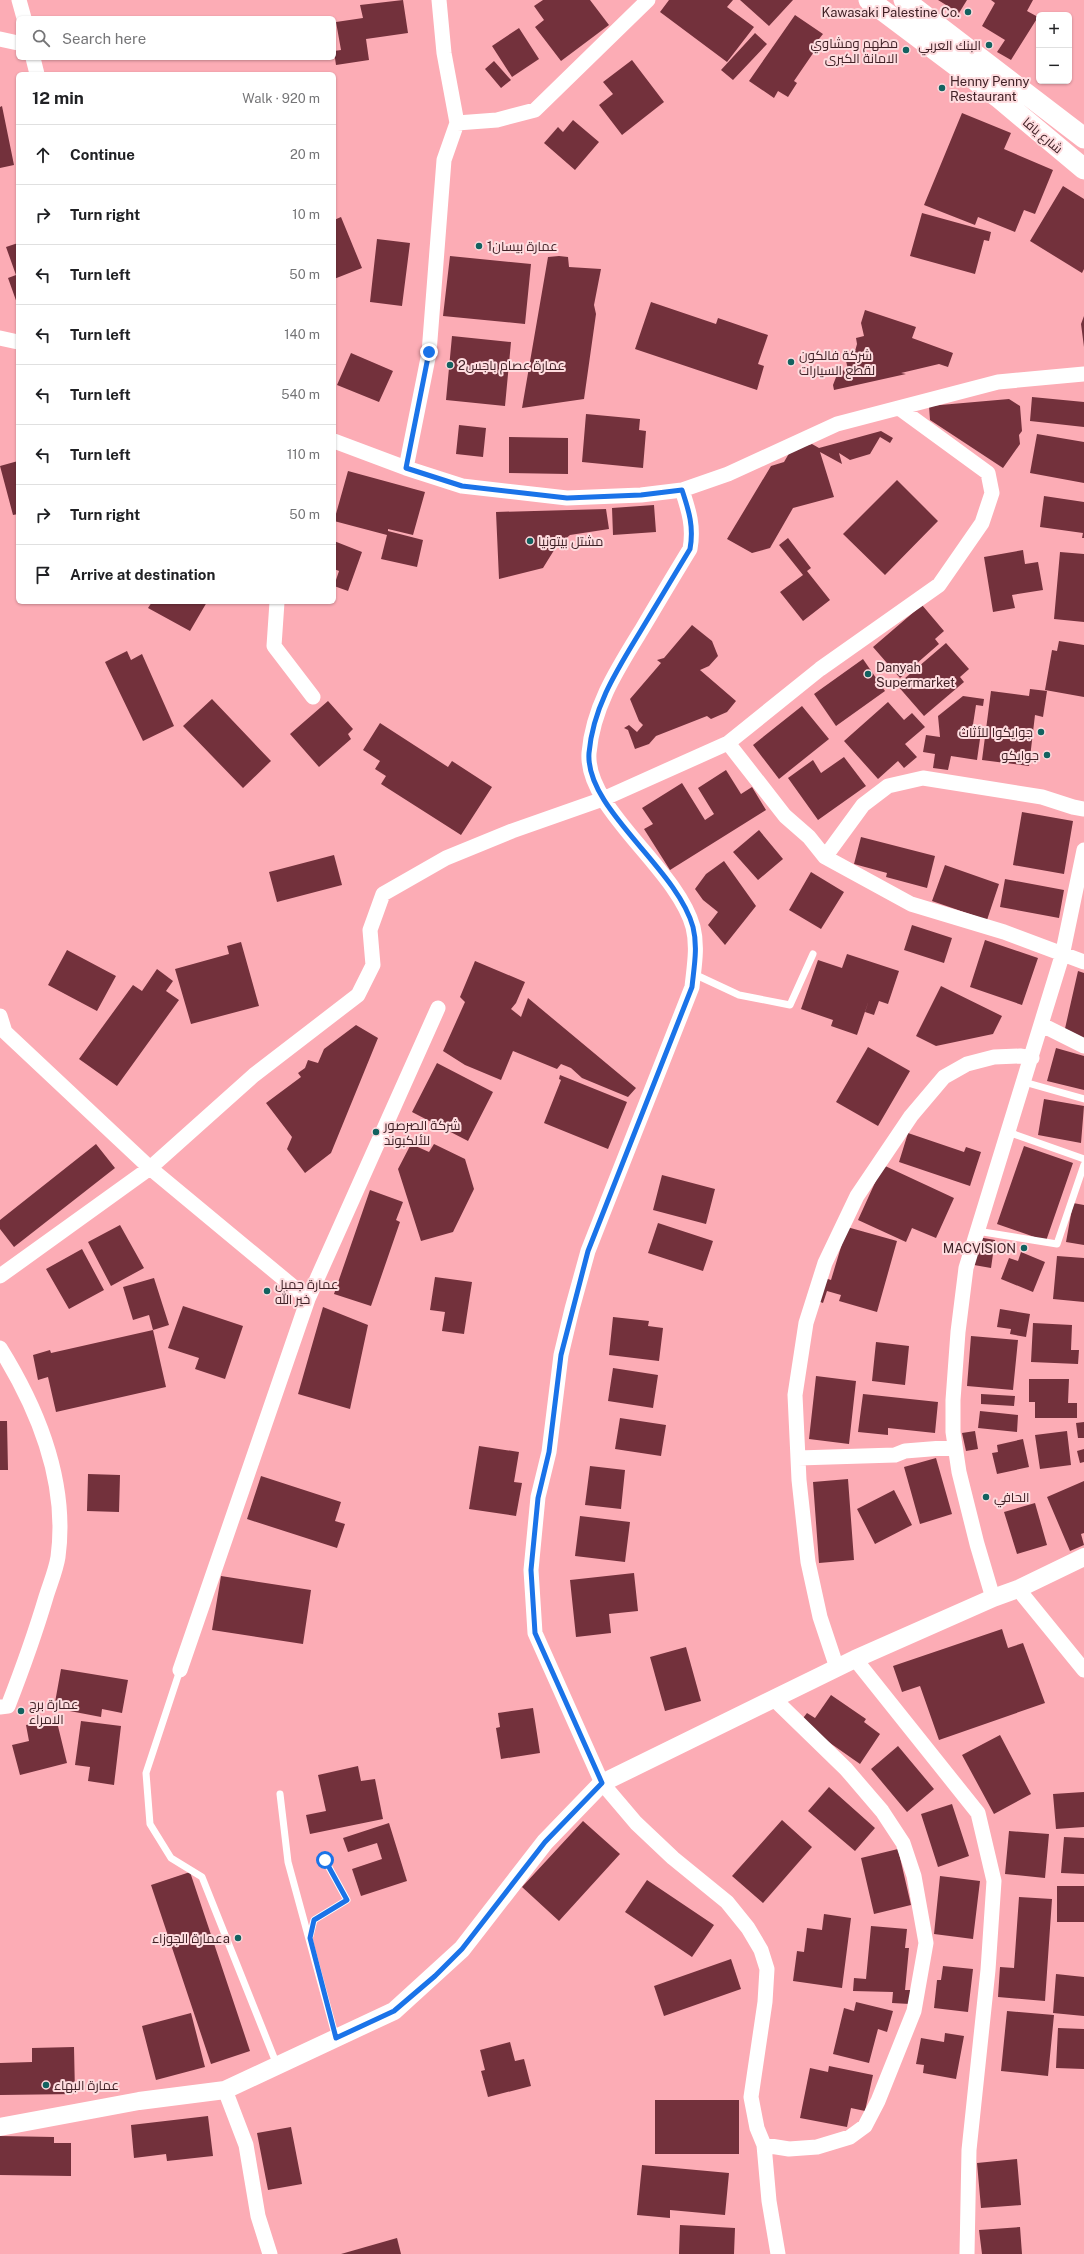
<!DOCTYPE html>
<html lang="en">
<head>
<meta charset="utf-8">
<style>
	body { margin:0; font-family:"Public Sans",Cairo,sans-serif; background:#f2f2f2; color:#202124 }
	.controls { position:absolute; right:12px; top:12px; display:grid; overflow:hidden; border-radius:6px; box-shadow:0 1px 3px #0004 }
	.controls button { width:36px; height:36px; display:grid; place-items:center; padding:0; border:0; border-bottom:1px solid #e0e0e0; background:#fff; color:#202124; font:20px sans-serif }
	.stop { position:absolute; width:12px; height:12px; margin:-9px; border:3px solid #1a73e8; border-radius:50%; background:#fff }
	.stop.end { background:#1a73e8; border-color:#fff; box-shadow:0 1px 4px #0008 }
	.list { margin:0; padding:0; list-style:none }
	h2 { display:flex; justify-content:space-between; align-items:center; height:52px; margin:0; padding:0 16px; font-size:17px }
	h2 small { font-size:13px; font-weight:400; color:#757577 }
	.list li { display:grid; grid-template-columns:26px 1fr auto; gap:12px; align-items:center; box-sizing:border-box; height:60px; padding:0 16px; border-top:1px solid #e0e0e0 }
	.list b { display:block; font-size:15px; white-space:nowrap }
	.list em { font-size:13px; font-style:normal; color:#757577 }
	.icon { flex:none; width:22px; height:22px; fill:none; stroke:currentColor; stroke-width:2; stroke-linecap:round; stroke-linejoin:round }
	.map { position:relative; flex:none; width:1084px; height:2254px; overflow:hidden }
	.search { position:absolute; background:#fff; box-shadow:0 1px 3px #0004; left:16px; top:16px; width:320px; height:44px; display:flex; align-items:center; gap:10px; box-sizing:border-box; padding:0 14px; border-radius:6px; color:#757577; font-size:15px }
	.panel { position:absolute; background:#fff; box-shadow:0 1px 3px #0004; left:16px; top:72px; width:320px; height:532px; border-radius:6px }
	.map>svg:first-child { display:block }
	.building { fill:#73313c }
	.lines { fill:none; stroke-linecap:round; stroke-linejoin:round }
	.service { stroke:#fff; stroke-width:7 }
	.minor { stroke:#fff; stroke-width:15 }
	.tertiary { stroke:#fff; stroke-width:18 }
	.secondary { stroke:#fff; stroke-width:21 }
	.route { stroke:#1a73e8; stroke-width:5 }
	.poi-dot { fill:#136260; stroke:#fedcdf; stroke-width:1.5 }
	.labels { text-anchor:middle; stroke-width:4; stroke-linejoin:round; paint-order:stroke }
	.poi-label { font-size:13px; fill:#412227; stroke:#fedcdf; text-anchor:start }
	.street-label { font-size:13px; fill:#412227; stroke:#fedcdf }
</style>
</head>
<body>
<div class="map">
<svg width="1084" height="2254" viewBox="0 0 1084 2254">
	<rect width="100%" height="100%" fill="#fcacb5"/>
	<path class="building" d="M403,0L408,33L366,39L369,60L336,65L334,51L341,50L336,22L363,18L360,5Z
		M543,0H590L609,25L561,61L535,27L544,20L534,6Z
		M669,0H733L727,7L754,27L727,62L660,12Z
		M740,0H793L769,26Z
		M938,0H967L959,13Z
		M991,0H1033L1027,11L1038,17L1011,60L997,52L1005,40L982,26L995,3Z
		M795,15L823,34L815,44L818,46L794,81L797,83L788,97L778,91L774,98L749,81Z
		M519,28L539,59L512,77L492,46Z
		M755,33L767,44L733,80L721,70Z
		M632,60L664,102L622,135L599,105L613,94L603,82Z
		M494,61L511,80L501,88L485,69Z
		M2,106L14,165L0,168V107Z
		M962,113L1011,133L1004,149L1053,170L1035,214L1024,210L1015,232L978,217L975,225L924,205Z
		M573,120L599,142L575,170L544,143L558,127L563,132Z
		M1063,186L1084,199V269L1082,273L1030,241Z
		M922,213L991,232L989,241L984,240L975,274L910,256Z
		M341,217L362,268L334,279V220Z
		M377,239L410,243L402,306L370,302Z
		M18,243V306L8,278L16,275L6,247Z
		M450,256L531,264L525,324L443,316Z
		M559,256L568,257L569,267L601,269L594,305L596,314L584,399L522,408L548,257Z
		M651,302L716,324L718,318L768,335L758,364L764,366L757,390L635,349Z
		M865,310L916,327L912,338L953,353L948,367L939,364L901,373L906,374L834,390L833,385L838,372L848,369L845,357L854,355L857,344L856,338L864,336L861,323Z
		M1084,316V347L1081,324Z
		M452,336L511,342L505,406L446,400Z
		M351,353L393,371L379,402L337,385Z
		M1032,397L1084,402V427L1030,421Z
		M1009,399L1020,406L1022,431L1019,435L1020,444L1003,468L930,420L929,406Z
		M586,414L640,419L639,430L646,431L643,468L582,462Z
		M459,425L486,428L483,457L456,454Z
		M881,431L893,438L890,443L880,437L870,454L850,460L839,453L842,464L820,452L834,497L793,508L770,548L752,553L727,539L771,466L784,462L791,450L812,444L819,448Z
		M1037,434L1084,442V483L1030,473Z
		M509,437L568,438V474L509,473Z
		M18,461V514L13,515L0,466Z
		M348,471L425,492L413,535L388,529V531L423,540L417,567L381,559L387,535L334,521Z
		M897,480L938,521L885,575L843,534Z
		M1044,496L1084,502V538H1082L1083,533L1040,527Z
		M654,505L656,532L613,535L612,508Z
		M606,509L609,529L570,535L556,547L543,568L499,579L496,512Z
		M788,538L811,568L807,571L830,600L803,621L780,592L803,575L779,545Z
		M334,541L362,552L348,591L334,586L339,571L334,569Z
		M1023,550L1025,564L1038,562L1043,590L1012,595L1015,608L993,612L984,557Z
		M1060,552L1084,554V622L1054,619Z
		M152,602H207L190,631L148,608Z
		M922,605L944,631L935,639L939,644L900,678L873,647Z
		M692,625L712,641L718,656L709,666L700,670L736,701L727,712L711,719L707,716L656,736L649,744L635,749L628,730L624,728L629,725L637,732L643,725L639,721L630,699L661,663L657,660L664,658Z
		M1059,641L1084,645V697L1045,690L1052,650L1057,651Z
		M946,643L969,669L960,677L964,682L924,716L897,685Z
		M127,651L131,660L142,654L174,726L143,741L105,662Z
		M863,659L885,691L836,726L814,694Z
		M1030,689L1047,691L1043,717L1035,715L1029,766L982,760L991,691L1029,696Z
		M963,696L984,699L983,706L976,705L972,731L981,732L977,760L951,756L948,770L933,768L935,754L923,752L926,735L940,737L938,716Z
		M212,699L271,761L243,788L183,726Z
		M328,701L353,729L348,734L351,739L319,767L290,734Z
		M888,702L904,720L912,713L925,727L905,744L917,757L904,768L898,761L878,779L844,741Z
		M802,706L829,739L779,779L753,745Z
		M380,723L448,767L452,761L492,787L461,835L381,784L386,776L375,769L380,761L363,750Z
		M844,757L866,786L818,820L788,778L813,760L821,773Z
		M726,770L741,794L752,787L766,810L670,870L644,829L653,824L642,808L682,783L705,820L714,814L698,788Z
		M1022,812L1073,821L1064,874L1013,865Z
		M759,830L783,859L758,880L733,852Z
		M861,837L935,856L927,888L886,877L887,873L854,864Z
		M334,855L342,885L277,902L269,872Z
		M724,861L756,906L725,945L708,925L718,912L703,900L695,889L706,874Z
		M945,865L999,884L987,920L932,901Z
		M811,872L844,892L821,929L789,910Z
		M1005,879L1064,890L1059,918L1000,907Z
		M912,925L952,938L944,963L904,950Z
		M985,940L1038,958L1022,1005L970,987Z
		M241,942L259,1006L191,1024L175,969L229,954L227,946Z
		M67,950L116,976L97,1011L48,985Z
		M847,954L899,971L888,1004L879,1001L874,1015L865,1012L869,1000L857,1035L831,1026L833,1020L801,1009L818,960L842,968Z
		M475,961L525,982L516,1003L511,1009L521,1017L528,998L636,1088L628,1097L582,1078L571,1068L561,1064L557,1069L513,1051L501,1080L465,1065L443,1051L465,1002L460,997Z
		M157,969L173,981L166,991L179,1000L117,1086L79,1059L133,985L142,991Z
		M1078,971L1084,973V1038L1064,1033Z
		M941,986L1002,1016L993,1034L936,1046L916,1036Z
		M356,1025L378,1038L331,1153L305,1173L287,1149L292,1137L266,1103L301,1077L298,1073L305,1068L308,1060L318,1063L324,1049Z
		M868,1047L910,1071L878,1126L836,1102Z
		M1056,1048L1084,1056V1090L1047,1081Z
		M437,1063L493,1092L468,1141L412,1112Z
		M560,1075L627,1102L608,1149L544,1123L561,1080L559,1079Z
		M1044,1099L1084,1106L1081,1143L1038,1135Z
		M908,1133L964,1152L966,1147L981,1152L970,1186L899,1162Z
		M96,1144L115,1168L14,1247L0,1229V1220Z
		M411,1144L429,1152L434,1144L465,1159L474,1189L453,1232L421,1241L398,1169Z
		M1024,1146L1073,1163L1046,1241L997,1224Z
		M883,1165L954,1198L936,1238L912,1228L906,1242L858,1220Z
		M662,1175L715,1189L706,1224L653,1210Z
		M370,1190L403,1202L396,1220L400,1222L371,1306L334,1294Z
		M1073,1203L1084,1205V1245L1066,1242Z
		M658,1223L713,1241L703,1271L648,1253Z
		M120,1225L144,1268L111,1286L88,1242Z
		M847,1227L897,1241L877,1312L839,1301L841,1295L827,1291L823,1303L815,1300L822,1277L831,1280Z
		M978,1237L995,1240L991,1268L974,1265Z
		M82,1249L104,1290L69,1309L46,1269Z
		M1021,1252L1045,1262L1033,1292L1001,1279L1009,1258L1018,1261Z
		M1057,1256L1084,1258V1302L1053,1299Z
		M435,1277L472,1282L464,1334L442,1331L445,1312L430,1310Z
		M154,1278L169,1325L153,1330L149,1315L133,1320L123,1287Z
		M183,1306L243,1326L225,1379L195,1369L199,1358L168,1348Z
		M323,1307L368,1325L350,1409L298,1394Z
		M1000,1309L1030,1314L1026,1337L1010,1334L1011,1329L997,1327Z
		M613,1317L649,1321L648,1326L663,1328L659,1361L609,1355Z
		M1033,1323L1072,1325L1071,1350H1079L1078,1364L1031,1362Z
		M153,1330L166,1387L56,1412L48,1377L38,1380L33,1355L50,1350L51,1353Z
		M971,1336L1018,1340L1013,1390L967,1386Z
		M876,1342L909,1346L905,1385L872,1381Z
		M613,1368L658,1375L653,1408L608,1401Z
		M816,1376L856,1381L849,1444L809,1439Z
		M1029,1379H1069L1068,1403H1077V1418H1035V1402H1029Z
		M863,1394L938,1402L935,1433L888,1428V1435L858,1432Z
		M981,1394L1015,1396L1014,1406L981,1404Z
		M980,1411L1018,1415L1017,1432L978,1428Z
		M620,1418L666,1425L661,1456L615,1449Z
		M0,1421H7L8,1470H0Z
		M1084,1422V1438H1078L1076,1423Z
		M975,1431L978,1449L966,1451L962,1433Z
		M1067,1431L1071,1465L1040,1469L1035,1435Z
		M1023,1439L1029,1467L997,1474L992,1453L998,1452L997,1445Z
		M479,1446L519,1452L514,1482L522,1483L516,1516L469,1509Z
		M1084,1449V1462L1080,1463L1077,1451Z
		M936,1458L952,1514L920,1524L904,1467Z
		M590,1466L625,1470L621,1509L585,1505Z
		M88,1474L120,1475L119,1512L87,1511Z
		M261,1476L341,1502L335,1521L345,1524L337,1548L247,1519Z
		M848,1479L854,1560L819,1563L813,1482Z
		M1084,1481V1533L1081,1534L1084,1545L1070,1551L1047,1497Z
		M894,1490L912,1525L875,1544L857,1509Z
		M1035,1503L1047,1545L1017,1554L1004,1512Z
		M580,1516L630,1522L625,1562L575,1556Z
		M634,1573L638,1611L609,1614L611,1633L576,1637L570,1580Z
		M221,1576L311,1590L303,1644L212,1630Z
		M1002,1629L1008,1648L1023,1643L1045,1703L939,1740L920,1686L902,1692L893,1666Z
		M686,1647L701,1701L665,1711L650,1657Z
		M61,1669L128,1680L122,1713L102,1709L101,1717L54,1708Z
		M831,1695L866,1719L864,1722L880,1734L860,1764L800,1722L807,1713L815,1718Z
		M533,1708L540,1753L501,1759L496,1728L500,1727L498,1713Z
		M56,1718L67,1763L20,1775L12,1745L29,1741L26,1725Z
		M81,1721L121,1726L114,1785L88,1781L90,1767L75,1765Z
		M1000,1735L1031,1794L994,1814L962,1755Z
		M898,1746L934,1789L907,1812L871,1769Z
		M358,1766L361,1781L375,1779L383,1819L310,1834L306,1815L326,1811L318,1775Z
		M829,1787L875,1828L855,1851L808,1811Z
		M1084,1792V1827L1056,1829L1053,1794Z
		M952,1804L969,1856L938,1867L921,1814Z
		M782,1820L812,1847L763,1903L732,1876Z
		M583,1821L620,1854L559,1921L522,1887Z
		M389,1823L407,1881L361,1896L352,1869L382,1859L377,1843L348,1852L343,1838Z
		M1009,1831L1049,1834L1045,1878L1005,1874Z
		M1064,1837L1084,1838V1874L1061,1873Z
		M898,1849L911,1905L874,1914L861,1858Z
		M190,1872L250,2051L211,2064L151,1885Z
		M940,1876L980,1881L973,1939L934,1934Z
		M647,1880L714,1925L692,1957L625,1912Z
		M1057,1886H1084V1922H1057Z
		M1019,1897L1052,1899L1045,2001L998,1997L1000,1967L1014,1968Z
		M824,1914L851,1918L842,1988L793,1981L797,1951L804,1952L807,1928L822,1930Z
		M871,1926L907,1929L905,1948H909L905,1990H911L910,2004L892,2003L893,1992L853,1991L854,1978L866,1979Z
		M731,1959L741,1989L664,2016L654,1986Z
		M943,1966L973,1969L968,2012L934,2008L937,1980H941Z
		M1056,1974L1084,1977V2016L1053,2013Z
		M856,2002L893,2011L887,2032L878,2029L869,2063L833,2054L844,2008L854,2011Z
		M1007,2011L1054,2015L1048,2076L1001,2071Z
		M191,2013L205,2067L156,2080L142,2026Z
		M1058,2028L1084,2029V2069L1056,2068Z
		M945,2033L964,2036L956,2079L923,2073L924,2065L916,2064L921,2038L944,2042Z
		M510,2042L515,2061L524,2059L531,2086L488,2097L481,2071L485,2070L480,2050Z
		M74,2047L75,2094L0,2095V2063L32,2062V2048Z
		M829,2066L873,2075L865,2111L851,2108L847,2127L800,2118L810,2068L828,2072Z
		M655,2100H739V2154H655Z
		M208,2116L213,2156L167,2161L166,2154L134,2158L131,2125Z
		M291,2127L302,2184L268,2190L257,2133Z
		M0,2136L54,2137V2143H71V2176L0,2175Z
		M1017,2159L1021,2205L981,2208L977,2163Z
		M642,2165L729,2173L725,2215L670,2210V2218L637,2215Z
		M680,2225L735,2228L734,2254H679Z
		M1020,2227L1022,2254H982L979,2230Z
		M397,2238L401,2254H341Z"/>
	<g class="lines">
		<path class="service" d="M694,974L739,995L790,1005L813,954
			M1024,1082L1084,1099
			M1008,1132L1084,1159
			M977,1231L1057,1244L1084,1165
			M180,1670L146,1773L150,1824L171,1858L202,1877L277,2065
			M280,1794L288,1862L336,2038
			M310,1936L314,1920L347,1900L325,1860"/>
		<path class="minor" d="M19,0L24,18
			M0,39L18,43
			M33,58L37,74
			M457,123L497,120L535,110L648,0
			M0,338L18,342
			M899,408L988,473L992,493L982,523L939,585L820,669L728,743L785,816L809,837L825,857L911,904L1004,932L1084,962
			M334,441L406,468L429,353L444,160L457,123L444,53L439,0
			M406,468L462,486L567,498L641,495L682,490L728,474L837,424L998,382L1084,374
			M682,490C689,511 694,527 690,549C674,575 658,602 642,629C618,668 593,706 589,753C585,809 677,868 693,927C698,947 694,967 692,987L588,1251L572,1309L561,1355L549,1452L538,1497L531,1570L535,1633L602,1783L636,1823L673,1858L727,1902L748,1928L761,1950L767,1969L765,2002L751,2097L757,2128L764,2145L769,2201L778,2254
			M277,602L274,646L313,697
			M825,857L863,805L888,786L923,778L1042,797L1073,807L1084,809
			M0,1016L5,1032L150,1168L308,1299
			M1042,1025L1084,1046
			M0,1276L150,1168L254,1075L358,995L373,965L370,930L383,894L446,858L512,831L603,799L728,743
			M0,1348C38,1409 68,1483 58,1557C56,1570 50,1584 46,1597C35,1634 22,1670 8,1706L0,1707
			M798,1458L895,1455L905,1451L955,1447
			M1018,1589L1084,1670
			M993,1598L977,1544L959,1472L953,1432V1400L958,1332L966,1268L1062,956L1084,850
			M855,1659L978,1813L994,1881L988,1970L969,2150L967,2254
			M837,1668L820,1617L808,1562L799,1480L795,1395L806,1323L825,1263L857,1196L911,1116L944,1077L967,1064L994,1057L1020,1056L1032,1058
			M180,1670L308,1299L438,1008
			M225,2090L246,2145L258,2216L270,2254
			M764,2145L789,2149L817,2147L850,2137L865,2126L878,2101L914,2011L926,1943L914,1876L903,1843L882,1811L846,1769L775,1700"/>
		<path class="tertiary" d="M0,2127L139,2101L225,2090L394,2011L462,1949L545,1842L602,1783L855,1659L993,1598L1018,1589L1084,1557"/>
		<path class="secondary" d="M869,0L998,97L1084,169
			M904,0L1084,138"/>
	</g>
	<g class="lines">
		<path class="route" d="M325,1860L347,1900L314,1920L310,1938L336,2038L394,2011L435,1976L462,1949L545,1842L602,1783L535,1633L531,1570L538,1498L549,1452L561,1355L588,1251L692,987C694,967 698,947 693,927C677,868 585,809 589,753C593,707 617,670 640,632C657,604 674,576 690,549C694,527 689,511 682,490L641,495L567,498L462,486L406,468L429,352"/>
	</g>
	<g class="poi-dot">
		<circle cx="968" cy="12" r="4"/>
		<circle cx="989" cy="45" r="4"/>
		<circle cx="906" cy="50" r="4"/>
		<circle cx="942" cy="88" r="4"/>
		<circle cx="479" cy="246" r="4"/>
		<circle cx="791" cy="362" r="4"/>
		<circle cx="450" cy="365" r="4"/>
		<circle cx="530" cy="541" r="4"/>
		<circle cx="868" cy="674" r="4"/>
		<circle cx="1041" cy="732" r="4"/>
		<circle cx="1047" cy="755" r="4"/>
		<circle cx="376" cy="1132" r="4"/>
		<circle cx="1024" cy="1248" r="4"/>
		<circle cx="267" cy="1291" r="4"/>
		<circle cx="986" cy="1497" r="4"/>
		<circle cx="21" cy="1711" r="4"/>
		<circle cx="238" cy="1938" r="4"/>
		<circle cx="46" cy="2085" r="4"/>
	</g>
	<g class="labels">
		<g class="poi-label">
			<text x="960" y="17" text-anchor="end">Kawasaki Palestine Co.</text>
			<text x="898" y="48" text-anchor="end">مطهم ومشاوي<tspan x="898" dy="15">الامانة الكبرى</tspan></text>
			<text x="981" y="50" text-anchor="end">البنك العربي</text>
			<text x="950" y="86">Henny Penny<tspan x="950" dy="15">Restaurant</tspan></text>
			<text x="487" y="251">عمارة بيسان1</text>
			<text x="799" y="360">شركة فالكون<tspan x="799" dy="15">لقطع السيارات</tspan></text>
			<text x="458" y="370">عمارة عصام باجس2</text>
			<text x="538" y="546">مشتل بيتونيا</text>
			<text x="876" y="672">Danyah<tspan x="876" dy="15">Supermarket</tspan></text>
			<text x="1033" y="737" text-anchor="end">جوايكوا للأثاث</text>
			<text x="1039" y="760" text-anchor="end">جوايكو</text>
			<text x="384" y="1130">شركة الصرصور<tspan x="384" dy="15">للألكبوند</tspan></text>
			<text x="1016" y="1253" text-anchor="end">MACVISION</text>
			<text x="275" y="1289">عمارة جميل<tspan x="275" dy="15">خير الله</tspan></text>
			<text x="994" y="1502">الحافي</text>
			<text x="29" y="1709">عمارة برج<tspan x="29" dy="15">الامراء</tspan></text>
			<text x="230" y="1943" text-anchor="end">عمارة الجوزاءa</text>
			<text x="54" y="2090">عمارة البهاء</text>
		</g>
		<g class="street-label">
			<text transform="translate(1043 135) rotate(40)" y="5">شارع يافا</text>
		</g>
	</g>
</svg>
<div class="controls">
<button>+</button>
<button>−</button>
</div>
<div class="stop" style="left:325px;top:1860px"></div>
<div class="stop end" style="left:429px;top:352px"></div>
<div class="search"><svg class="icon" aria-label="search" viewBox="0 0 24 24"><circle cx="10" cy="10" r="6"/><path d="M15 15l6 6"/></svg>Search here</div>
<section class="panel">
<h2>12 min<small>Walk · 920 m</small></h2>
<ul class="list">
<li><svg class="icon" aria-label="ahead" viewBox="0 0 24 24"><path d="M12 20V5M6 11l6-6 6 6"/></svg><div><b>Continue</b></div><em>20 m</em></li>
<li><svg class="icon" aria-label="right" viewBox="0 0 24 24"><path d="M7 20v-9h11M14 6l5 5-5 5"/></svg><div><b>Turn right</b></div><em>10 m</em></li>
<li><svg class="icon" aria-label="left" viewBox="0 0 24 24"><path d="M17 20v-9H6M10 6l-5 5 5 5"/></svg><div><b>Turn left</b></div><em>50 m</em></li>
<li><svg class="icon" aria-label="left" viewBox="0 0 24 24"><path d="M17 20v-9H6M10 6l-5 5 5 5"/></svg><div><b>Turn left</b></div><em>140 m</em></li>
<li><svg class="icon" aria-label="left" viewBox="0 0 24 24"><path d="M17 20v-9H6M10 6l-5 5 5 5"/></svg><div><b>Turn left</b></div><em>540 m</em></li>
<li><svg class="icon" aria-label="left" viewBox="0 0 24 24"><path d="M17 20v-9H6M10 6l-5 5 5 5"/></svg><div><b>Turn left</b></div><em>110 m</em></li>
<li><svg class="icon" aria-label="right" viewBox="0 0 24 24"><path d="M7 20v-9h11M14 6l5 5-5 5"/></svg><div><b>Turn right</b></div><em>50 m</em></li>
<li><svg class="icon" aria-label="arrive" viewBox="0 0 24 24"><path d="M6 21V4h12l-3 4 3 4H6"/></svg><div><b>Arrive at destination</b></div></li>
</ul>
</section>
</div>
</body>
</html>
